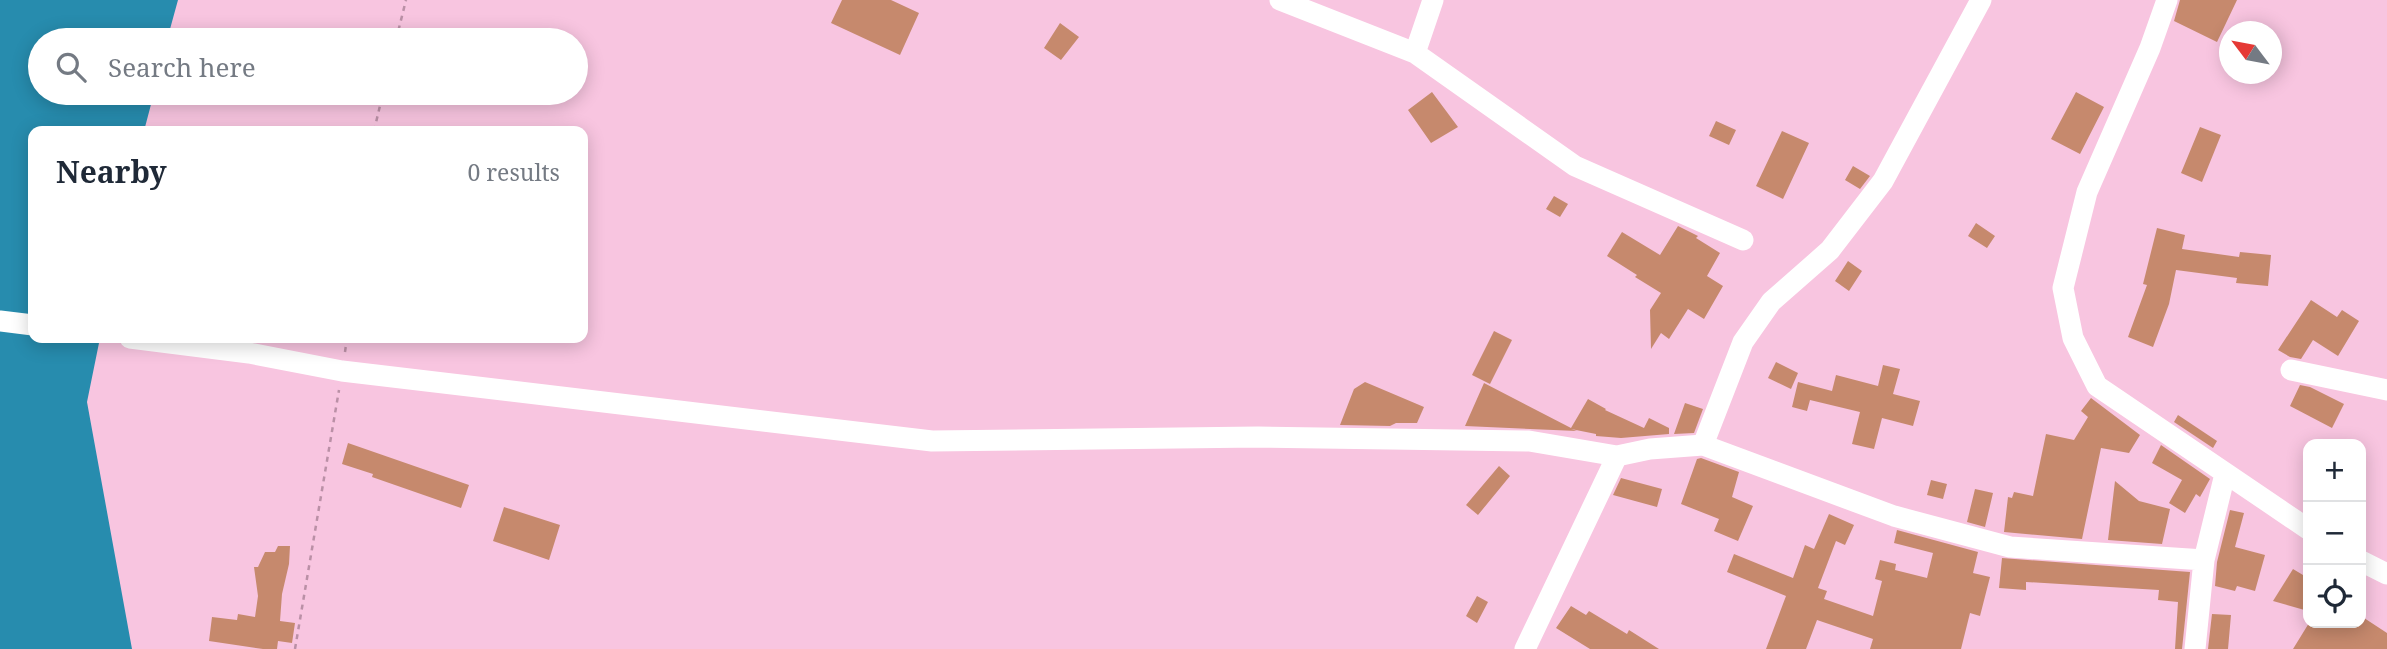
<!DOCTYPE html>
<html lang="en">
<head>
<meta charset="utf-8">
<style>
	body { margin:0; font-family:"Noto Serif",serif; background:#f2f2f3; color:#1f2937 }
	.controls { position:absolute; right:21px; bottom:21px; display:grid; overflow:hidden; border-radius:14px; box-shadow:0 4px 18px #0003 }
	.controls button { width:63px; height:63px; display:grid; place-items:center; padding:0; border:0; border-bottom:2px solid #e0e1e3; background:#fff; color:#1f2937; font:35px sans-serif }
	.compass { position:absolute; left:2219px; top:21px; width:63px; height:63px; border-radius:50%; background:#fff; box-shadow:0 4px 18px #0003; rotate:302deg }
	.list { margin:0; padding:0; list-style:none }
	h2 { display:flex; justify-content:space-between; align-items:center; height:91px; margin:0; padding:0 28px; font-size:30px }
	h2 small { font-size:23px; font-weight:400; color:#747a83 }
	.icon { flex:none; width:38px; height:38px; fill:none; stroke:currentColor; stroke-width:2; stroke-linecap:round; stroke-linejoin:round }
	.map { position:relative; flex:none; width:2387px; height:649px; overflow:hidden }
	.search { position:absolute; background:#fff; box-shadow:0 4px 18px #0003; left:28px; top:28px; width:560px; height:77px; display:flex; align-items:center; gap:18px; box-sizing:border-box; padding:0 24px; border-radius:38px; color:#747a83; font-size:26px }
	.panel { position:absolute; background:#fff; box-shadow:0 4px 18px #0003; left:28px; top:126px; width:560px; height:217px; border-radius:14px }
	.map>svg:first-child { display:block }
	.water { fill:#278cae }
	.building { fill:#c6896d }
	.lines { fill:none; stroke-linecap:round; stroke-linejoin:round }
	.path { stroke:#ba90a6; stroke-width:2.5; stroke-dasharray:5 5; stroke-linecap:butt }
	.minor { stroke:#fff; stroke-width:21 }
</style>
</head>
<body>
<div class="map">
<svg width="2387" height="649" viewBox="0 0 2387 649">
	<rect width="100%" height="100%" fill="#f8c5e0"/>
	<path class="water" d="M0,0H178L167,40H40V93H154L144,131H33V338H100L87,402L132,649H0Z"/>
	<path class="building" d="M842,0H891L919,13L900,55L831,23Z
		M2180,0H2237L2217,42L2174,21Z
		M1060,23L1079,37L1061,60L1044,48Z
		M1432,92L1458,127L1431,143L1408,110Z
		M2076,92L2104,107L2080,154L2051,139Z
		M1716,121L1736,130L1729,145L1709,136Z
		M2200,127L2221,135L2202,182L2181,173Z
		M1782,131L1809,143L1783,199L1756,186Z
		M1853,166L1870,176L1860,189L1845,180Z
		M1554,196L1568,204L1560,217L1546,209Z
		M1976,223L1995,236L1987,248L1968,236Z
		M1678,226L1698,236L1696,238L1720,253L1707,276L1723,286L1704,319L1688,309L1669,339L1661,333L1651,349L1650,310L1661,293L1635,277L1637,275L1607,256L1622,232L1660,255Z
		M2157,228L2185,235L2182,249L2239,257L2240,252L2271,255L2268,286L2236,283L2237,278L2176,270L2169,304L2153,347L2128,337L2147,285L2143,284Z
		M1848,261L1862,271L1849,291L1835,281Z
		M2311,300L2337,317L2342,310L2359,321L2338,356L2313,340L2301,359L2290,357L2278,350Z
		M1494,331L1512,340L1490,384L1472,375Z
		M1776,362L1798,373L1791,389L1768,378Z
		M1883,365L1900,369L1893,394L1920,401L1913,426L1882,418L1874,449L1852,444L1860,412L1810,400L1807,411L1792,407L1798,382L1832,391L1836,375L1878,386Z
		M1365,382L1424,407L1417,423H1396L1390,426L1340,425L1354,389Z
		M1484,383L1571,428L1588,399L1606,409L1605,410L1644,428L1649,418L1669,428V434L1621,438L1596,436V434L1571,429L1577,431L1465,426Z
		M2300,385L2310,387L2344,404L2332,428L2290,406Z
		M2091,398L2140,435L2129,453L2101,448L2082,539L2004,532L2008,497L2012,498L2014,492L2033,496L2046,434L2074,440L2088,417L2081,411Z
		M1685,403L1703,409L1694,433L1674,434Z
		M2178,415L2217,441L2213,448L2174,422Z
		M348,443L469,485L461,508L372,477L373,474L342,464Z
		M2161,445L2210,479L2200,497L2196,494L2185,513L2169,503L2182,480L2152,463Z
		M1701,458L1739,472L1732,497L1753,506L1738,541L1714,531L1719,519L1681,504L1697,459Z
		M1499,466L1510,476L1478,515L1466,505Z
		M1621,478L1662,489L1657,507L1613,495Z
		M1931,480L1947,484L1943,499L1927,495Z
		M2115,481L2139,501L2170,509L2162,544L2108,540Z
		M1975,489L1993,493L1985,527L1967,522Z
		M504,507L560,525L549,560L493,541Z
		M2230,510L2244,513L2235,547L2265,555L2255,591L2237,586L2235,591L2215,586L2217,562Z
		M1829,514L1854,525L1845,545L1836,541L1818,588L1827,591L1824,599L1873,616L1882,581L1875,579L1880,560L1896,564L1895,570L1927,578L1933,553L1894,543L1897,530L1978,552L1973,573L1990,577L1980,616L1970,613L1961,649H1870L1873,639L1817,620L1806,649H1766L1786,596L1727,572L1734,554L1793,578L1805,545L1814,549Z
		M278,546H290L289,564L282,594L280,621L295,623L292,643L278,641L277,649H263L209,641L212,617L237,620L238,614L255,617L258,596L254,567H258L265,552H275Z
		M2002,558L2190,572L2182,649H2175L2178,602L2158,600L2159,590L2026,582V590L1999,588Z
		M2293,569L2308,578V611L2273,601Z
		M1477,596L1488,602L1477,623L1466,616Z
		M1571,606L1586,615L1589,611L1627,634L1629,630L1659,649H1590L1556,628Z
		M2212,614L2231,615L2228,649H2208Z
		M2361,616L2387,633V649H2293L2309,623H2361Z"/>
	<g class="lines">
		<path class="path" d="M396,40L406,0
			M374,131L383,93
			M345,352L347,338
			M295,649L339,390"/>
		<path class="minor" d="M1280,0L1415,53L1575,166L1743,240
			M2167,0L2150,48L2087,192L2063,288L2073,338L2097,386L2308,529
			M1415,53L1433,0
			M0,321L33,325
			M130,338L249,353L342,371L932,441L1258,437L1529,441L1617,456L1650,449L1703,445L1894,516L2010,547L2204,560
			M2291,370L2387,390
			M1703,445L1743,342L1771,302L1830,250L1883,181L1981,0
			M2361,561L2387,574
			M1525,649L1617,456
			M2195,649L2204,560L2225,474"/>
	</g>
</svg>
<div class="controls">
<button>+</button>
<button>−</button>
<button><svg class="icon" aria-label="locate" viewBox="0 0 24 24"><circle cx="12" cy="12" r="6"/><path d="M12 2v4M12 18v4M2 12h4M18 12h4"/></svg></button>
</div>
<svg class="compass" viewBox="-18 -18 36 36"><path d="M0-13l5 13h-10z" fill="#e53935"/><path d="M0 13l5-13h-10z" fill="#747a83"/></svg>
<div class="search"><svg class="icon" aria-label="search" viewBox="0 0 24 24"><circle cx="10" cy="10" r="6"/><path d="M15 15l6 6"/></svg>Search here</div>
<section class="panel">
<h2>Nearby<small>0 results</small></h2>
<ul class="list">
</ul>
</section>
</div>
</body>
</html>
